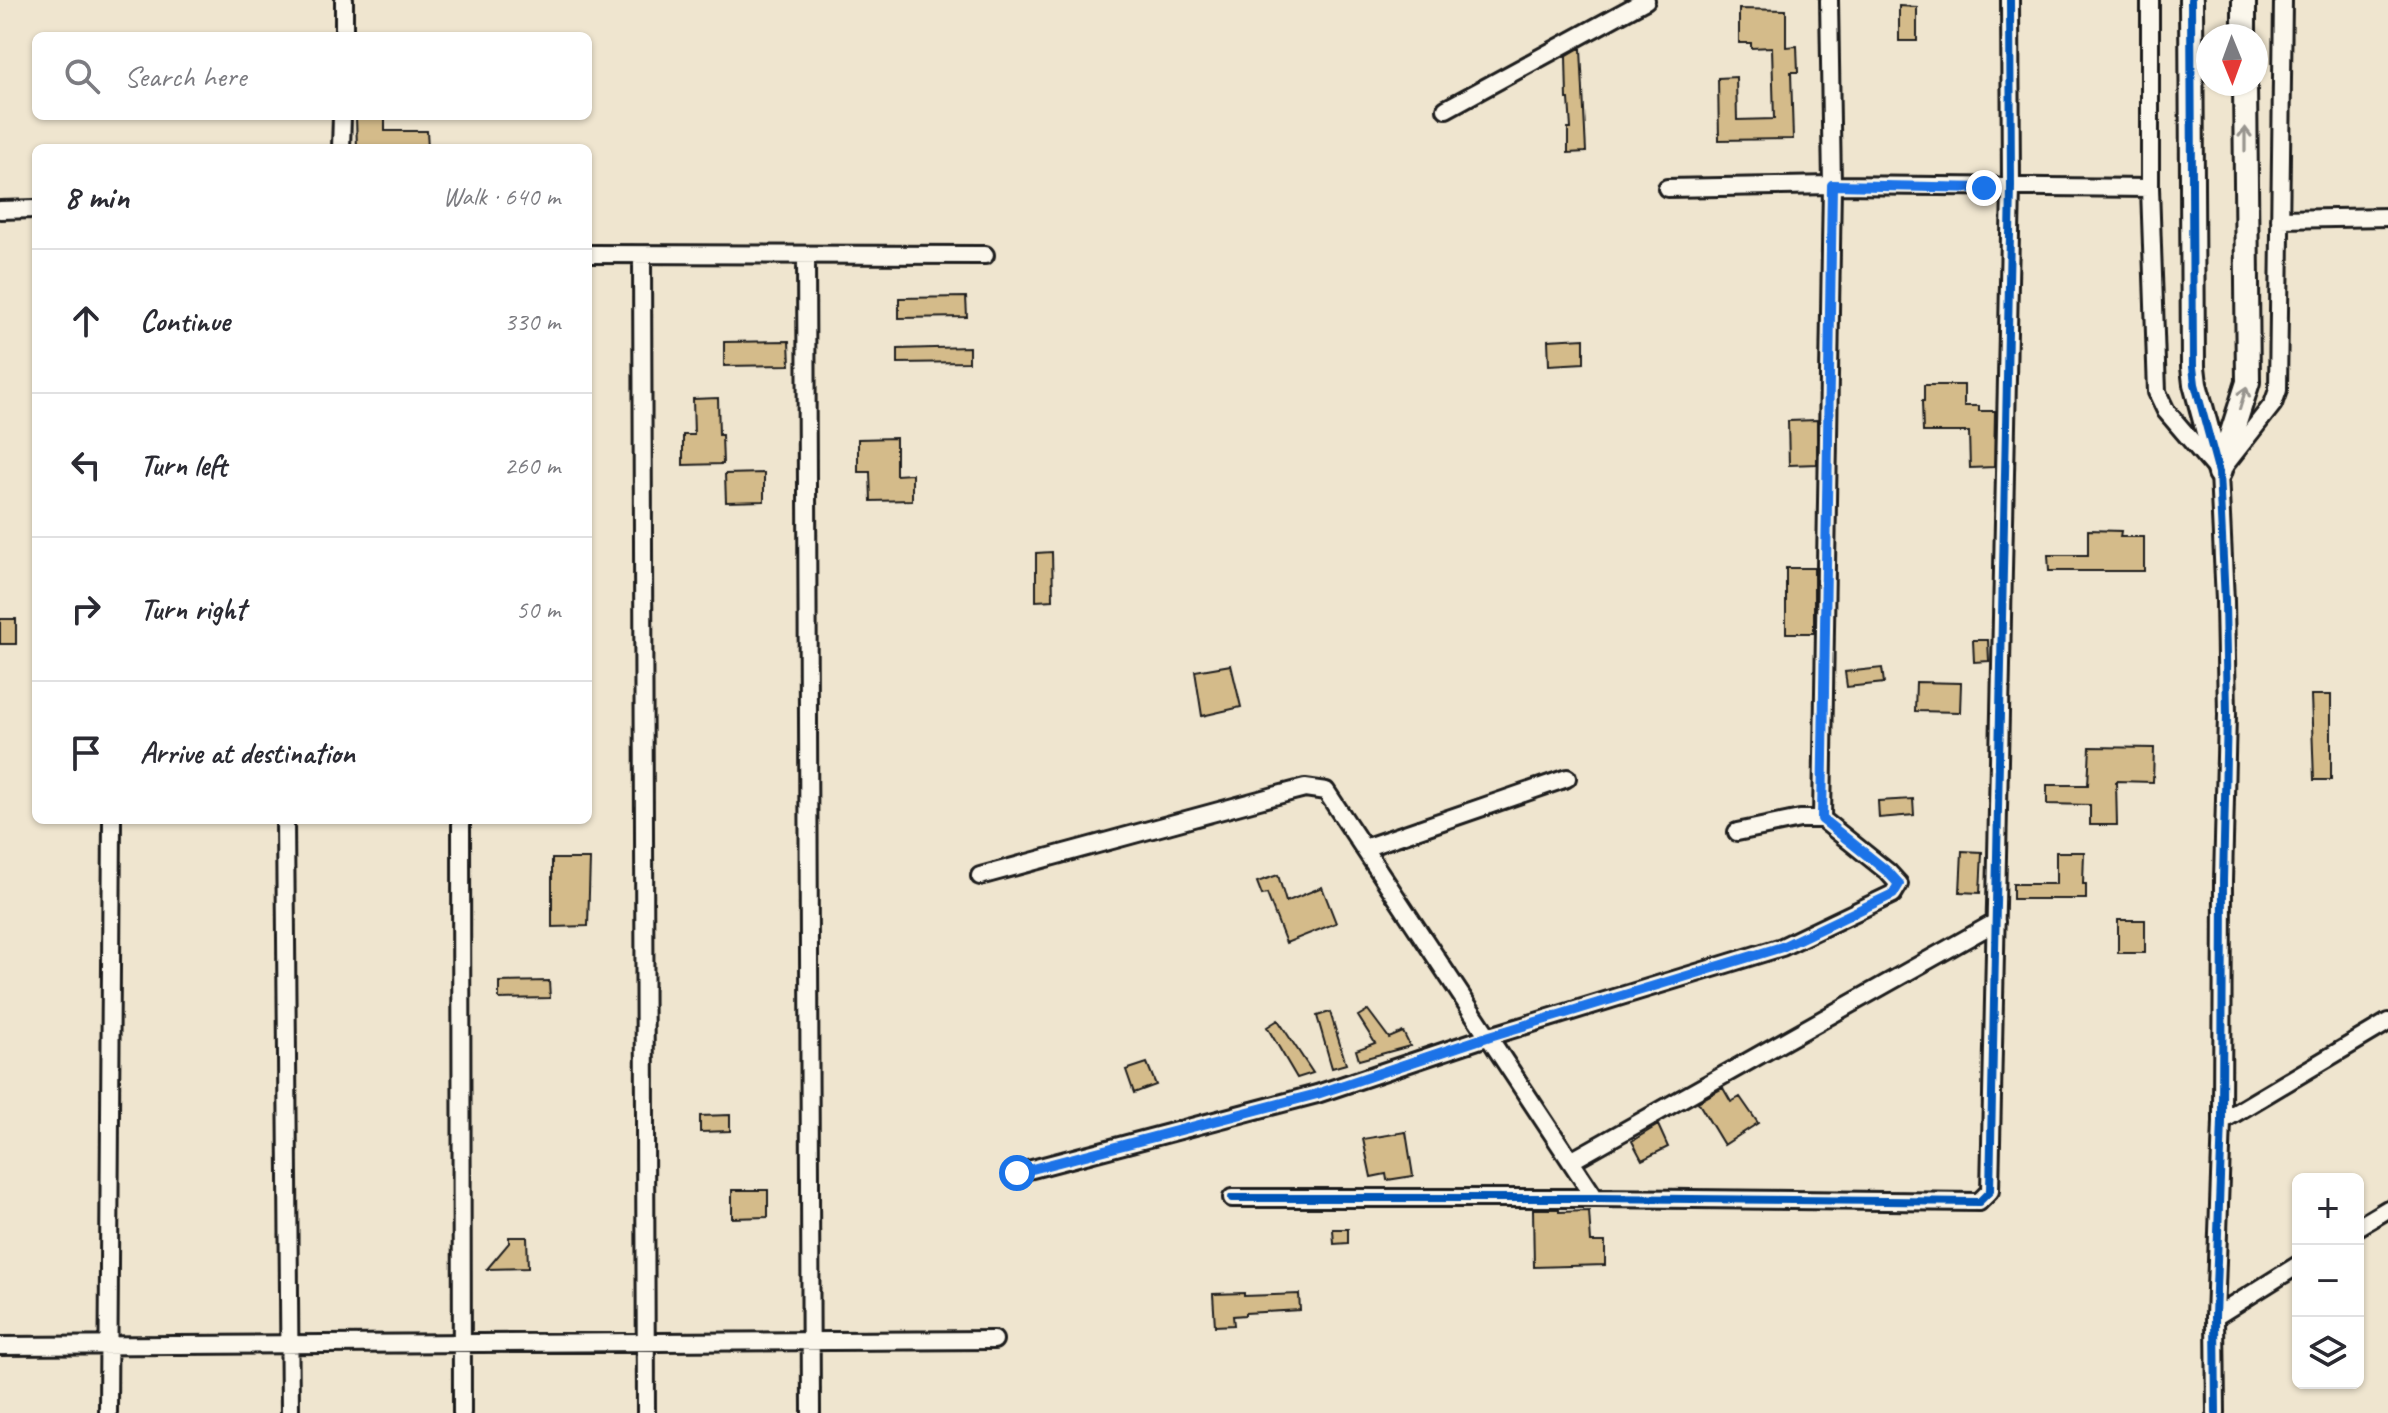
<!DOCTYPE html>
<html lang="en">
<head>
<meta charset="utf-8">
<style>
	body { margin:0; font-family:Caveat,sans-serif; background:#f2f2f3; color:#2b2b33 }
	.controls { position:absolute; right:24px; bottom:24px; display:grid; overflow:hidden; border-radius:12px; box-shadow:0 2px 6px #0004 }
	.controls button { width:72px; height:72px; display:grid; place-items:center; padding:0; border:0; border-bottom:2px solid #e1e1e2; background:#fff; color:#2b2b33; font:40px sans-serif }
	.compass { position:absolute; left:2196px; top:24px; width:72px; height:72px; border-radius:50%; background:#fff; box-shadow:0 2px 6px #0004; rotate:179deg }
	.stop { position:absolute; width:24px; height:24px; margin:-18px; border:6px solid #1a73e8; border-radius:50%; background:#fff }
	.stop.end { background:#1a73e8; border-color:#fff; box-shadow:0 2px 8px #0008 }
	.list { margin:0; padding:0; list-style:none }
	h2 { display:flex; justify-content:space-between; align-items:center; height:104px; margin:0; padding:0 32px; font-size:34px }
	h2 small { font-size:26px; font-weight:400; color:#7c7c81 }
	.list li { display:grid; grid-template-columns:52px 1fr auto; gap:24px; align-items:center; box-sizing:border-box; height:144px; padding:0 32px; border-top:2px solid #e1e1e2 }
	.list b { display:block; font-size:30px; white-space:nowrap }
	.list em { font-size:26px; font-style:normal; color:#7c7c81 }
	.icon { flex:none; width:44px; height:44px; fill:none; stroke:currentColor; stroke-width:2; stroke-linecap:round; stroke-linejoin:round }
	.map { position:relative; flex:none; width:2388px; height:1413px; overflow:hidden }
	.search { position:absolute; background:#fff; box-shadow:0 2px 6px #0004; left:32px; top:32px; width:560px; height:88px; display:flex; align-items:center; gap:20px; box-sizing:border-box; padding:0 28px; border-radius:12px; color:#7c7c81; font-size:30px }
	.panel { position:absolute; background:#fff; box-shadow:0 2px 6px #0004; left:32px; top:144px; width:560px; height:680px; border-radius:12px }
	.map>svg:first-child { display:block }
	.building { fill:#d4bb8a; stroke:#1c1c1c; stroke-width:2 }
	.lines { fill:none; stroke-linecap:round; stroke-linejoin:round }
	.minor-casing { stroke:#1c1c1c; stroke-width:22 }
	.tertiary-casing { stroke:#1c1c1c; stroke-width:28 }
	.minor { stroke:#fbf7ec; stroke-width:16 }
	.tertiary { stroke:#fbf7ec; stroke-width:22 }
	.cycleway-casing { stroke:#fbf7ec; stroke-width:13 }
	.cycleway { stroke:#0057b8; stroke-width:8 }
	.oneway { stroke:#97948e }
	.route { stroke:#1a73e8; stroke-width:10 }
</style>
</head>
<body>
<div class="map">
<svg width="2388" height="1413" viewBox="0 0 2388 1413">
	<rect width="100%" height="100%" fill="#efe5cf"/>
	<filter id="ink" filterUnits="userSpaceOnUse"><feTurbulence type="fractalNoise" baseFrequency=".0125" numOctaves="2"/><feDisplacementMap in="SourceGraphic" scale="16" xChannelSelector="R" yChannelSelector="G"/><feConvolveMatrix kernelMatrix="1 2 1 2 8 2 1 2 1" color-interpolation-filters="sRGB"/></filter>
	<g filter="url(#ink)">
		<path class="building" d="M1899,6L1917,7V41H1899Z
			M1739,9L1786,10V47L1797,46L1798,72H1791L1793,139L1719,140L1718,78L1736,77L1737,120L1774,119L1772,47L1751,48V43H1739Z
			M1578,49H1581L1586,152L1568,153V129H1571L1569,99H1567L1566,56Z
			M356,116H385V131H427L428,148H357Z
			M966,297L967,317L899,318V298Z
			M1584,338V363L1549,365L1548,340Z
			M789,341L790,365L724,366V342Z
			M969,347V362L898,363V349Z
			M1924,385H1964V406H1979V411H1995L1994,467L1970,468L1969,432H1923L1922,401H1924Z
			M718,398L719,435H722L723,464L683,465V435H694L693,399Z
			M1817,420V464L1789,465L1788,421Z
			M896,438V475L912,474V500L871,501L870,472H858V439Z
			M764,473V501L726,502L725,474Z
			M2088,530L2121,531L2120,537H2144V571H2049L2048,555H2088Z
			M1052,552L1053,600L1036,601V553Z
			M1786,568H1814V633H1786Z
			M0,619H16V644H0Z
			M1973,640H1988L1989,661L1974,662Z
			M1231,665L1241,707L1202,716L1195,671Z
			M1882,668L1884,683L1847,687L1845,672Z
			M1916,682L1961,683L1960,712L1915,711Z
			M2311,695H2331V780H2314Z
			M2090,747L2154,748L2153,782L2116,781L2117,825H2090V805L2047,804V785H2088Z
			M1913,799L1914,815L1879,818L1878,801Z
			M1962,851L1982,852L1980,893L1960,892Z
			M2056,852H2084L2083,884H2086V899H2013V884H2056Z
			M552,859H590L588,926L552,927Z
			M1278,875L1286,902L1322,887L1336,923L1286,943L1267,894L1262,895L1257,882Z
			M2118,920H2145V953H2118Z
			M549,981L550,998L499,999V982Z
			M1368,1010L1389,1038L1403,1032L1410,1046L1359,1060L1356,1050L1375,1043L1358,1016Z
			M1330,1012L1346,1064L1332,1068L1317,1016Z
			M1278,1020L1313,1073L1297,1078L1267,1027Z
			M1147,1063L1156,1085L1134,1093L1126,1070Z
			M1723,1088L1731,1102L1740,1097L1758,1123L1724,1145L1698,1102Z
			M730,1115V1131L700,1132V1116Z
			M1658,1125L1668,1147L1642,1160L1632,1141Z
			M1406,1132L1413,1176L1387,1180L1386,1174L1371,1177L1363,1139Z
			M732,1190H768V1217L732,1218Z
			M1533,1209H1559V1212L1589,1211L1591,1242H1605V1265L1534,1267Z
			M1333,1229H1348V1243L1334,1244Z
			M509,1237H527L528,1268L487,1269L509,1243Z
			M1244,1293V1296L1299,1294L1300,1310L1245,1313V1315L1233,1316L1234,1325L1215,1326L1213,1294Z"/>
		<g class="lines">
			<defs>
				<path id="minor" d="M2150,0V188L2157,392L2166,411L2219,473L2225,601L2227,715L2223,881L2222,1121L2215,1317L2216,1413
					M344,36V0
					M1446,109L1646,0
					M341,148L342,116
					M1667,188L1832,185L2150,188
					M0,210L36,209
					M2280,219L2388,217
					M588,254L985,255
					M642,255L646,1413
					M806,255L811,1413
					M2225,465L2273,404L2278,390L2283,0
					M1822,819L1832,185L1829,0
					M285,820L290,1413
					M461,820L462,1413
					M1364,848L1567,778
					M980,876L1274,796L1305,788L1326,791L1595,1198
					M2222,1121L2388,1022
					M1571,1161L1996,922
					M1017,1173L1317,1094L1490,1036L1782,947L1893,894L1899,884L1888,872L1822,819H1800L1737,832
					M1232,1198H1595L1979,1202L1990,1191L2011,187L2010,0
					M2358,1227L2388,1209
					M2215,1317L2298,1265
					M0,1346L994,1340
					M108,1413L112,820"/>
				<path id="tertiary" d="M2191,0L2193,367L2195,384L2219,473
					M2244,0V36
					M2219,473L2248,382L2245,84"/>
			</defs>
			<use href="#minor" class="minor-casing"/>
			<use href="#tertiary" class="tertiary-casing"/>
			<use href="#minor" class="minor"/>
			<use href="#tertiary" class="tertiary"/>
			<defs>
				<path id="cycleway" d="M2191,0L2193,367L2195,384L2219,473L2225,601L2227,715L2223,881L2222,1121L2215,1317L2216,1413
					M1232,1198H1595L1979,1202L1990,1191L2011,187L2010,0"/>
			</defs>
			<use href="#cycleway" class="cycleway-casing"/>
			<use href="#cycleway" class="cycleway"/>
		</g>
		<defs><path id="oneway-shaft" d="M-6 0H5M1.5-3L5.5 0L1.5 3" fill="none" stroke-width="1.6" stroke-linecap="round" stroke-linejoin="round" transform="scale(2)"/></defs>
		<g class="oneway">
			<use href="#oneway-shaft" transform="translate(2245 139) rotate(-90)"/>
			<use href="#oneway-shaft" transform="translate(2243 398) rotate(-73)"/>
		</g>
	</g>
	<g class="lines" filter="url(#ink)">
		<path class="route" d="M1017,1173L1317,1094L1490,1036L1782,947L1893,894L1899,884L1888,872L1822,819L1832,185L1984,188"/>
	</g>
</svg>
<div class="controls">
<button>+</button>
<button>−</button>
<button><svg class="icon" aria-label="layers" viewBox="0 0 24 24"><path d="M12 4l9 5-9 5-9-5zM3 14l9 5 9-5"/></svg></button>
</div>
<svg class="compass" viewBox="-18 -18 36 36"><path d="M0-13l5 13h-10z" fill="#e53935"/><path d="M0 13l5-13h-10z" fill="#7c7c81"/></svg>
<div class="stop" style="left:1017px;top:1173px"></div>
<div class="stop end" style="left:1984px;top:188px"></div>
<div class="search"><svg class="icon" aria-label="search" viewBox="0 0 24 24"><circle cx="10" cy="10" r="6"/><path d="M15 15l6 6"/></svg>Search here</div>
<section class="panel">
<h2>8 min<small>Walk · 640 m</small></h2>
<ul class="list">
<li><svg class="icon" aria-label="ahead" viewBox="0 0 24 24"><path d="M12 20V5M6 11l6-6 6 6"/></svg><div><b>Continue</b></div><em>330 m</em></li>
<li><svg class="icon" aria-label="left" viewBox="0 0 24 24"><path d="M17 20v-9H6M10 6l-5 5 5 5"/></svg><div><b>Turn left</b></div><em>260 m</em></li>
<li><svg class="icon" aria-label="right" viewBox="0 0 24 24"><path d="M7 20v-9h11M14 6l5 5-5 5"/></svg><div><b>Turn right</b></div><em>50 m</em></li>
<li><svg class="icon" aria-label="arrive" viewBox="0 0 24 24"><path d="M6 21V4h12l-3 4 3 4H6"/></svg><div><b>Arrive at destination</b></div></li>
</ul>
</section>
</div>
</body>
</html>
